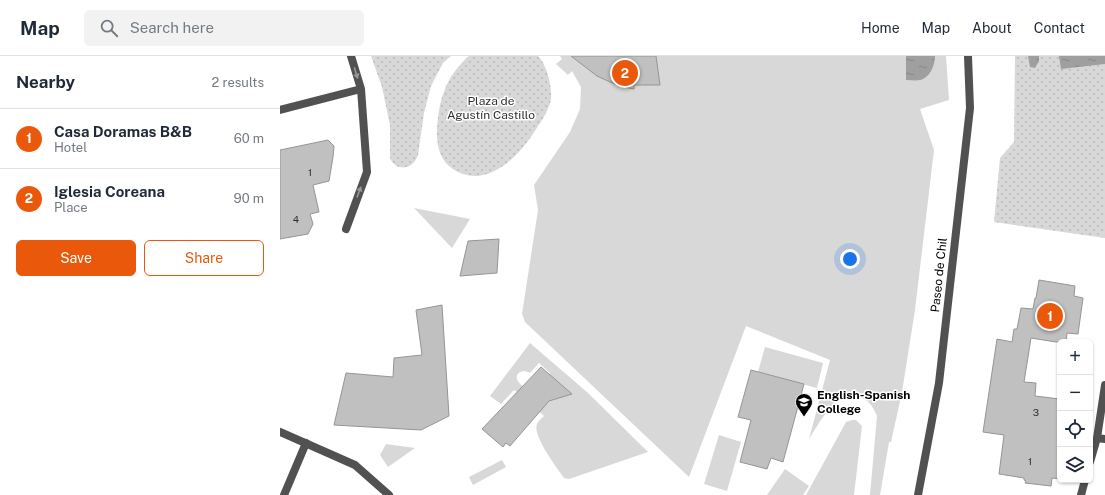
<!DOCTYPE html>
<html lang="en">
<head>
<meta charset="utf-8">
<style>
	body { margin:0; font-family:"Public Sans",sans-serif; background:#f2f2f3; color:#1f2937 }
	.controls { position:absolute; right:12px; bottom:12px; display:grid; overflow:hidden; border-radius:6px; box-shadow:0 1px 3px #0004 }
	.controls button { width:36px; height:36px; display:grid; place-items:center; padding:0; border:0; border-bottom:1px solid #e0e1e3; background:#fff; color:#1f2937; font:20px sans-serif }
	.you { position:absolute; left:570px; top:203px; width:14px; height:14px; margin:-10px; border:3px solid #fff; border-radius:50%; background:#1a73e8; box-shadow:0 0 0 6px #1a73e833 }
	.badge { display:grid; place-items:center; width:26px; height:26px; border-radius:50%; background:#ea580c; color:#fff; font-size:13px; font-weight:700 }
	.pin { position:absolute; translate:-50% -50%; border:2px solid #fff; box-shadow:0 1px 4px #0006 }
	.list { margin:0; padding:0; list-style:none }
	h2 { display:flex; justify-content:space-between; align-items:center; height:52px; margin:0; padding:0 16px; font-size:17px }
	h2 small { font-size:13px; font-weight:400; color:#747a83 }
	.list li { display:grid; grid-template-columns:26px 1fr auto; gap:12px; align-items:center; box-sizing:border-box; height:60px; padding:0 16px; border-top:1px solid #e0e1e3 }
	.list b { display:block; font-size:15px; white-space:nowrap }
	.list p { margin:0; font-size:13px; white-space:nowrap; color:#747a83 }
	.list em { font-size:13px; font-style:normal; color:#747a83 }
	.actions { display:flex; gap:8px; padding:12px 16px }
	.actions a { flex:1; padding:9px 0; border:1px solid #ea580c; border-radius:6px; text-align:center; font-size:14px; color:#ea580c }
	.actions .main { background:#ea580c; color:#fff }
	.icon { flex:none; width:22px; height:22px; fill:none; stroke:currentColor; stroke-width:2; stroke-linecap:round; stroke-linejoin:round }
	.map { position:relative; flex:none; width:825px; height:439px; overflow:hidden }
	header { display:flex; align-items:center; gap:24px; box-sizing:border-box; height:56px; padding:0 20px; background:#fff; border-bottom:1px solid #e0e1e3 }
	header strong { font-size:19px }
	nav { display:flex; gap:22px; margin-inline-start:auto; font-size:14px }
	.search { width:280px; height:36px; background:#f2f2f3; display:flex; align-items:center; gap:10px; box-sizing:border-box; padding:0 14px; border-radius:6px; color:#747a83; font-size:15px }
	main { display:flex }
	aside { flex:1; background:#fff }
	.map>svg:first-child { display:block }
	.grass { fill:url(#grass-dots) }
	.garden { fill:#d8d8d8 }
	.water { fill:url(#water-ripples) }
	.building { fill:#c0c0c0; stroke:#959595 }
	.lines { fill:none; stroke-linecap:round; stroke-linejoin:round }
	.service { stroke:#515151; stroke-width:8 }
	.minor { stroke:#515151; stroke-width:8 }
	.tertiary { stroke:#515151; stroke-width:8 }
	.oneway { fill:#979797 }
	.labels { text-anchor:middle; stroke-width:3; stroke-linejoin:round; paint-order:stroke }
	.number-label { font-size:10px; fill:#303030 }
	.park-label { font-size:12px; fill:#2f2f2f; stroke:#fff }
	.street-label { font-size:12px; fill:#000; stroke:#fff }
	.poi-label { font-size:12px; font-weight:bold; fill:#000; stroke:#fff; text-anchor:start }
</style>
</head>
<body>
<header>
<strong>Map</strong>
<div class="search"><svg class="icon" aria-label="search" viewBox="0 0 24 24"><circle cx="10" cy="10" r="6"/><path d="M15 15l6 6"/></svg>Search here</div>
<nav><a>Home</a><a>Map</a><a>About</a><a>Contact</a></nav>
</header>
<main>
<aside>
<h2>Nearby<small>2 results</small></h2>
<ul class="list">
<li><span class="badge">1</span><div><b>Casa Doramas B&amp;B</b><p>Hotel</p></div><em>60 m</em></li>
<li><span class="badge">2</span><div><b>Iglesia Coreana</b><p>Place</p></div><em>90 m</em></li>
</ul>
<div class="actions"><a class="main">Save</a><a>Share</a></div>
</aside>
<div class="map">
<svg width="825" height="439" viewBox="0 0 825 439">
	<defs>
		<pattern id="grass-dots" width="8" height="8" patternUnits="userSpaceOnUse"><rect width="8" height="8" fill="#d8d8d8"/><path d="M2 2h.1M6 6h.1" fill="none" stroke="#b8b8b8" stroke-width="1.8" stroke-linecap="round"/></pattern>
		<pattern id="water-ripples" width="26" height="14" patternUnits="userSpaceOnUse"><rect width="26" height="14" fill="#9f9f9f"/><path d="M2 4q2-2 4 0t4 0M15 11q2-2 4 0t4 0" fill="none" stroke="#878787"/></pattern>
	</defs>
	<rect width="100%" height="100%" fill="#fff"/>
	<path class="grass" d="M91,0H171L163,7L151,30L144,57L138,99C133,114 116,116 110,102V69L102,31Z
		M189,0H258C267,9 272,30 271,43C270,51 263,63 258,70C242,97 208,136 173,113C160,105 156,88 157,73C159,43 166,20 189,0Z
		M735,0H825V182L714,166L720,102L734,86Z"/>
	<path class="garden" d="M280,0H666L669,44L640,53L654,94L635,254L622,336L611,386H609L600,439H590L597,360C593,351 589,343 578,341C575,341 571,340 569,340C553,340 537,371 529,383L550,304L466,270L409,421L245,266L242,258L258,154L254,129L290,76L300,53L301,31L292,15L288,19L276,8L282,3Z
		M134,152L190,163L172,192Z
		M250,287L308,337L368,396L289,423L284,422C277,412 252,379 257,368C258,365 262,362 264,360L259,355L265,323L270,317L259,307L250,317C238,311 231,323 243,330L238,337L234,334L221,348L210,340Z
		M485,291L543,307L537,332L478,316Z
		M572,364H576L582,370L574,439H526L566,366Z
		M439,379L461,386L447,435L424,428Z
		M106,388L135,392L108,411L100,399Z
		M222,404L226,411L193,429L189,421Z
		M505,413L529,430L523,439H487Z"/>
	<path class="water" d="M626,0H655C655,9 650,22 640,24C636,25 631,24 626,24Z
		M748,0H759V5L755,12L750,11Z
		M779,0H825V8L781,13Z"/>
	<path class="building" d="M291,0H376L380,29H354V33L339,30L317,20Z
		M48,84L54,90L53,101L49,125L33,129L39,156L30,158L33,168L28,178L0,183V94Z
		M219,183L217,217L180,220L188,185Z
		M759,224L795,230L794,240L803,242L798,278L787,277L786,286H776L751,282L744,326L756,327L755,340L780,343V423L772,422L771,430L745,427L746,425L744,424V422L719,418L724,379L703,376L717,283L732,286L734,273H737L741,252L753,253L755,242H756Z
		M162,249L169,360L141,374L54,369L66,317L113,321L114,302L142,299L136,254Z
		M261,311L292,338L269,345L230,390L226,387L223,391L202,373Z
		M471,314L524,328L503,406L491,402L487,413L460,406L471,364L458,361Z"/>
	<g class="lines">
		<path class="service" d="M4,439L26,387"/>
		<path class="minor" d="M0,54L81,33
			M66,173L87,116L81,33L71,0
			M0,376L75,409L109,439
			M817,382L825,383
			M810,406L817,382L825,329
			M801,439L805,424"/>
		<path class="tertiary" d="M638,439L659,327L690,52L688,0"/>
	</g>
	<defs><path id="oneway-solid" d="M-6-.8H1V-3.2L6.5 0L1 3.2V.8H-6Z"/></defs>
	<g class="oneway">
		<use href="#oneway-solid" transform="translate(76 17) rotate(73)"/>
		<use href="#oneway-solid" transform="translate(79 136) rotate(-70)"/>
	</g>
	<defs>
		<symbol id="school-pin" viewBox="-11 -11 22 30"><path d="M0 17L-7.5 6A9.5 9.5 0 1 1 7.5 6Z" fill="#000" stroke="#fff"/><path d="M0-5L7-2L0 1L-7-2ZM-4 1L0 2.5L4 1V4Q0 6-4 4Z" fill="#fff"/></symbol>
	</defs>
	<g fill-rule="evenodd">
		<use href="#school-pin" x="514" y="336" width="20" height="27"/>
	</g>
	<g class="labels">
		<g class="number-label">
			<text x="30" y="120">1</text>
			<text x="16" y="167">4</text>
			<text x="756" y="360">3</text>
			<text x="750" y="409">1</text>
		</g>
		<g class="park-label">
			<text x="211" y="49">Plaza de<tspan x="211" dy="14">Agustín Castillo</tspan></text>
		</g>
		<g class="street-label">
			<text transform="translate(659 219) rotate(-84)" y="4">Paseo de Chil</text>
		</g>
		<g class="poi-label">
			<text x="537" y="343">English-Spanish<tspan x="537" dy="14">College</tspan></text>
		</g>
	</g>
</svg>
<div class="controls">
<button>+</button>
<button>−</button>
<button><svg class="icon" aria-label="locate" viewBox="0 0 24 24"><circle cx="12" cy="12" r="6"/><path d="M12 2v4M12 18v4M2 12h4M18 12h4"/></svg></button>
<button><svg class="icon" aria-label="layers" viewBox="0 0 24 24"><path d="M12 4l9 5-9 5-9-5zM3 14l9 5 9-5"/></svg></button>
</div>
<div class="you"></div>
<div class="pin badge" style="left:770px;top:260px">1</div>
<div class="pin badge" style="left:345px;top:17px">2</div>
</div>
</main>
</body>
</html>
